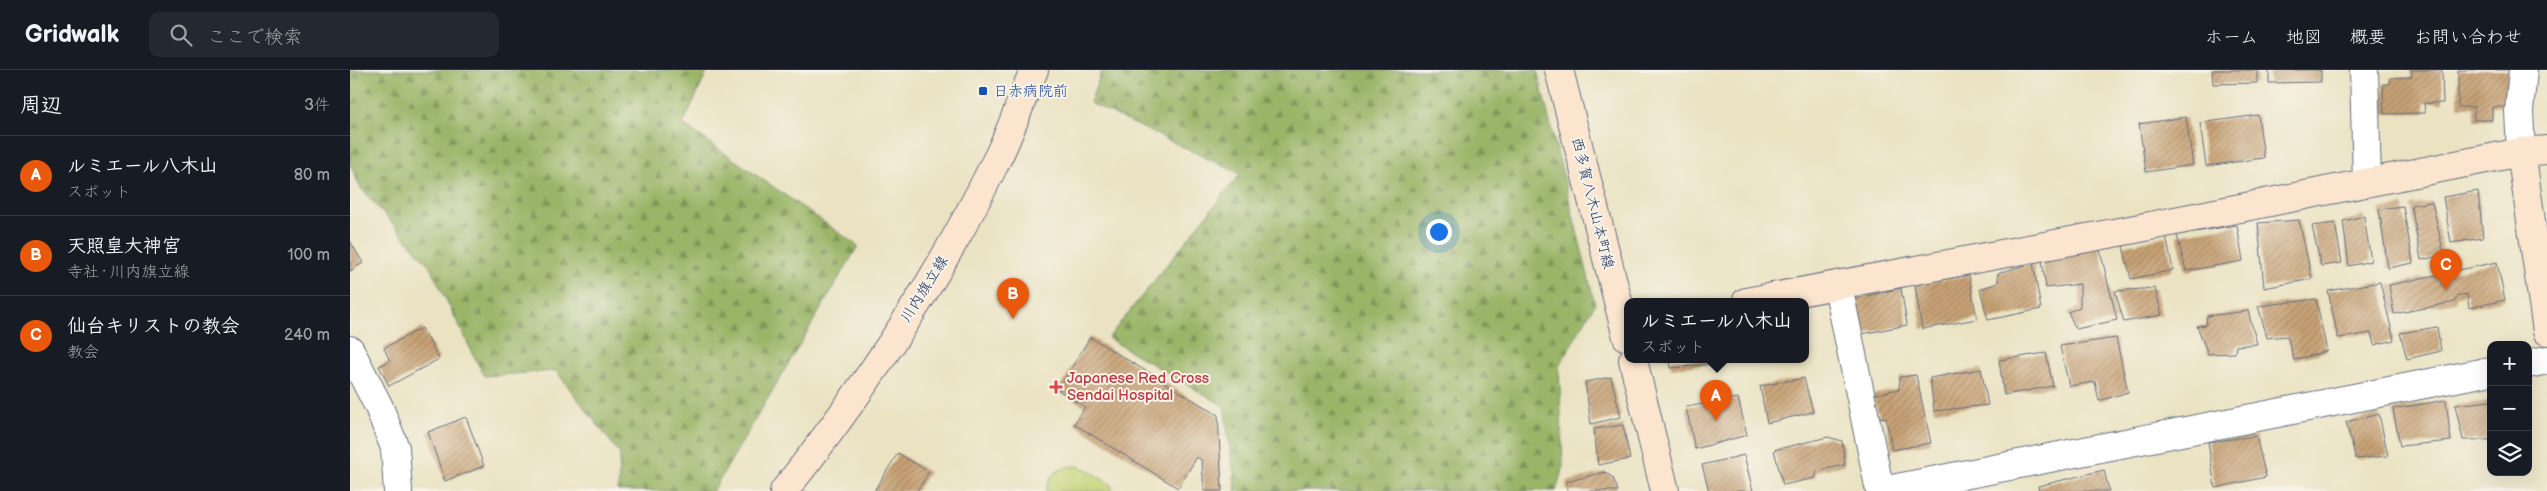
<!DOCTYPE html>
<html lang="ja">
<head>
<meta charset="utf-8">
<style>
	body { margin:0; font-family:"Balsamiq Sans","Klee One",sans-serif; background:#242831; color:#f1f3f6 }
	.controls { position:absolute; right:15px; bottom:15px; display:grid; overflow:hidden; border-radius:10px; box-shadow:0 5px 20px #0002 }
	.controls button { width:45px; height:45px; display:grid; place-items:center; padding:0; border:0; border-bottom:1px solid #363941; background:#171b24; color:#f1f3f6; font:25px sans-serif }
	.you { position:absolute; left:1088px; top:161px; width:18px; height:18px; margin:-12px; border:4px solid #fff; border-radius:50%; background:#1a73e8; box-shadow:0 0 0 8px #1a73e833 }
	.badge { display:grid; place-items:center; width:32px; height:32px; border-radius:50%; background:#ea580c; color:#fff; font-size:16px; font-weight:700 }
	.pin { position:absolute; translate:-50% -41px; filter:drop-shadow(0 1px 2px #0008) }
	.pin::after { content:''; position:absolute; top:26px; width:18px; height:15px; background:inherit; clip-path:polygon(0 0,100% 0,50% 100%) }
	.popup { position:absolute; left:1274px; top:228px; width:185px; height:65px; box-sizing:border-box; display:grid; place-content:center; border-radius:10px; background:#171b24; filter:drop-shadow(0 1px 4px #0005); font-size:16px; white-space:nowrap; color:#9ea1a6 }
	.popup b { font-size:19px; color:#f1f3f6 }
	.popup::after { content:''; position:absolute; left:50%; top:100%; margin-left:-10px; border:10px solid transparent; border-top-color:#171b24 }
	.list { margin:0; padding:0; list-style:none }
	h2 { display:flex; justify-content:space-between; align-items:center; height:65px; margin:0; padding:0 20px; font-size:21px }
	h2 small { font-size:16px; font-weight:400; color:#9ea1a6 }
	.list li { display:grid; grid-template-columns:32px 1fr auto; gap:15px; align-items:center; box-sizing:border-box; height:80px; padding:0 20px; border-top:1px solid #363941 }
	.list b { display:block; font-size:19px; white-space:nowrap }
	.list p { margin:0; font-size:16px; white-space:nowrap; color:#9ea1a6 }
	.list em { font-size:16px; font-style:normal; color:#9ea1a6 }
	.icon { flex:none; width:28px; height:28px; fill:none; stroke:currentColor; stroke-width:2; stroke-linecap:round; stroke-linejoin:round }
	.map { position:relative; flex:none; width:2197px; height:421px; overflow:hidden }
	header { display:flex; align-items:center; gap:30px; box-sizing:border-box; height:70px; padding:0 25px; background:#171b24; border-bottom:1px solid #363941 }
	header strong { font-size:24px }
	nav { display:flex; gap:28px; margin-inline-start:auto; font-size:18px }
	.search { width:350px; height:45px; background:#242831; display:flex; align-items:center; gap:12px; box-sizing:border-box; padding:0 18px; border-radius:10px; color:#9ea1a6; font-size:19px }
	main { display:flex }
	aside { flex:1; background:#171b24 }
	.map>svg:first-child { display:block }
	.green { fill:#c3d376; stroke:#6f816a }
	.forest { fill:url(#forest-firs); stroke:#5a7262 }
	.building { fill:url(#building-hatch) }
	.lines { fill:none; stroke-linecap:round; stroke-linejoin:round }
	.street-casing { stroke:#636e81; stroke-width:30 }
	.secondary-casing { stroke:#636e81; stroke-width:30 }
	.street { stroke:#fff; stroke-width:28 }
	.secondary { stroke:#fbe5cf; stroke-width:28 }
	.transit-dot { fill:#1a4fb4; stroke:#f7f3e8; stroke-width:2 }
	.health-dot { fill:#e0444e; stroke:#f7f3e8; stroke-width:2 }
	.labels { text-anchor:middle; stroke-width:4; stroke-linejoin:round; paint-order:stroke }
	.transit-label { font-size:15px; fill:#164399; stroke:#f7f3e8; text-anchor:start }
	.street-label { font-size:15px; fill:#1b2f5e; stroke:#f7f3e8 }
	.health-label { font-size:15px; fill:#be3a42; stroke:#f7f3e8; text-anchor:start }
</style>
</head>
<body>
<header>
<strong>Gridwalk</strong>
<div class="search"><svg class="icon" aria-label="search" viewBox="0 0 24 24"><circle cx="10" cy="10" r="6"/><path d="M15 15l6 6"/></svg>ここで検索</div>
<nav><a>ホーム</a><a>地図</a><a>概要</a><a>お問い合わせ</a></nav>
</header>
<main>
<aside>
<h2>周辺<small>3件</small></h2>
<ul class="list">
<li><span class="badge">A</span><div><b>ルミエール八木山</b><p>スポット</p></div><em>80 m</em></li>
<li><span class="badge">B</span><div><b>天照皇大神宮</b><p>寺社 · 川内旗立線</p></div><em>100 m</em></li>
<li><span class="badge">C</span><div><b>仙台キリストの教会</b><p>教会</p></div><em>240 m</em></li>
</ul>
</aside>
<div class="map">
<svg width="2197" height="421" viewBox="0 0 2197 421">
	<defs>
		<pattern id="forest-firs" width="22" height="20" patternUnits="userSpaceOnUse" patternTransform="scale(1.25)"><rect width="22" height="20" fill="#9ab567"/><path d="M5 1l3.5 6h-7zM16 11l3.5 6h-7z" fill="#7d9458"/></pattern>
		<pattern id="building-hatch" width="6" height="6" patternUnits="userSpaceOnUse" patternTransform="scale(1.25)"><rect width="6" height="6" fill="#c8a275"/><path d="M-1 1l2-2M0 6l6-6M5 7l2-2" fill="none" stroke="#a28463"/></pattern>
	</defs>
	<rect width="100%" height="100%" fill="#f7f3e8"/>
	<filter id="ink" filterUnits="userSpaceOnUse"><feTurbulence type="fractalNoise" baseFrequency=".02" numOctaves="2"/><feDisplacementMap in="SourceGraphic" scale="10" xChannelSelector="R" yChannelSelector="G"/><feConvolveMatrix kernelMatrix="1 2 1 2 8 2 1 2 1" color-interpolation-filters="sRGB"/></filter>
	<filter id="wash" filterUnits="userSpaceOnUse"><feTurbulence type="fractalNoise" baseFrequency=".0096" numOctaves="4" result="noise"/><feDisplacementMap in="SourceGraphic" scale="20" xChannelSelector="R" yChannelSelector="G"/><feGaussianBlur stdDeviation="1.12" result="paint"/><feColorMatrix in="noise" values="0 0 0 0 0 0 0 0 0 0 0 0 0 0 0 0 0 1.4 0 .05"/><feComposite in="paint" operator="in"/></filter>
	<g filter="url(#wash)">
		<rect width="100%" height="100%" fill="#eae2c1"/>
		<path class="green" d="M727,396L736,399L762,415L761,418L766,421H696C698,405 711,396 727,396Z"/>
		<path class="forest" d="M0,0H358L333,54L508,176L363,421H268L270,384L206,301L134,306L79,195L10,117L0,94Z
			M752,0H1187L1245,234L1209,296L1213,396L1206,421H886L874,336L758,268L890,104L740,33Z"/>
		<g id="blocks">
			<path class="building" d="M1862,0H1907V13L1863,14Z
				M1919,0H1971V12L1919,13Z
				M2061,0H2092L2093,33H2074L2075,43L2034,44L2033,14H2040V8L2062,7Z
				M2108,0H2159V37H2142V50H2124V37H2108Z
				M1908,45L1914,88L1856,96L1850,53Z
				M1836,47L1843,95L1796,102L1789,54Z
				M2128,121L2133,168L2101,173L2093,127Z
				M2082,132L2094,185L2071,190L2061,135Z
				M2053,136L2063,193L2038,198L2029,139Z
				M2014,146L2021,191L1999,196L1993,151Z
				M1949,150L1962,209L1914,218L1908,153Z
				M1985,153L1992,193L1971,196L1962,156Z
				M1887,155L1893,191L1836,201L1827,165Z
				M1816,166L1823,200L1781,209L1773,176Z
				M0,171L13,193L0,201Z
				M1749,176L1767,250L1726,259L1718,242L1730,237V214L1696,218L1691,184Z
				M2147,192L2155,230L2119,238L2117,224L2107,226L2105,232L2044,244L2039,215Z
				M1683,193L1691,239L1638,250L1630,219L1648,213V203Z
				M1619,205L1627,249L1572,259L1565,215Z
				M2030,212L2044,270L2024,275L2021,263L1988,268L1978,221Z
				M1551,218L1557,255L1507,265L1500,230Z
				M1805,218L1812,245L1774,252L1765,221Z
				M1966,229L1977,281L1944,290L1937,266L1917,268L1908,236Z
				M1898,241L1907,274L1886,276L1885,283L1858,284L1847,256L1856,255L1857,246Z
				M2087,257L2091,281L2057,289L2050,263Z
				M72,258L89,289L39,316L29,296L40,291L34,278Z
				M740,267L868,345L872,421H854L852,391L847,387L828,418L724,354L735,337L708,320Z
				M1766,268L1778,322L1749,331L1745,312L1719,316L1710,276Z
				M1696,283L1703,316L1654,325L1649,290Z
				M1320,290H1361L1362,294L1321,298Z
				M1631,299L1638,335L1584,341L1580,308Z
				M1566,305L1581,373L1542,380L1536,348L1530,347L1522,325L1549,319L1550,307Z
				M1261,307L1271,347L1241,354L1235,312Z
				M1454,308L1463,342L1417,353L1410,316Z
				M1388,328L1397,365L1345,379L1336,337Z
				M2096,330L2101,371L2050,376L2043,339Z
				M2141,331V372L2139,370H2113L2105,335Z
				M2029,344L2038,386L2006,389L1996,352Z
				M116,347L134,396L95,411L78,362Z
				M1273,355L1280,389L1248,395L1244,359Z
				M1906,366L1916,407L1865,418L1858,372Z
				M1478,367L1492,371L1495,395L1467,401L1465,408L1433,415L1424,380Z
				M548,383L579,402L567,421H524Z
				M1394,385L1403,421H1359L1352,395Z
				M1754,400L1759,421H1689L1688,416Z
				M1255,402L1263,408L1268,421H1217L1216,412Z"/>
		</g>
	</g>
	<g filter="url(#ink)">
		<use href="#blocks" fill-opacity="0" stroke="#636e81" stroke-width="1"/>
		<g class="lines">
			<defs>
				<path id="street" d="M2014,0L2017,112
					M2171,82L2169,41L2173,0
					M1488,216L1530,421
					M0,280L29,337L45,378L48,421
					M2178,294L2197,290
					M1532,421L2141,301"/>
				<path id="secondary" d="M1209,0L1277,267
					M2171,82L2197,261
					M1396,232L1785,159L2171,82L2197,80
					M1283,290L1315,421
					M434,421C515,319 589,208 646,91C661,62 671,30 684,0"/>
			</defs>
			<use href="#street" class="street-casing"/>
			<use href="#secondary" class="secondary-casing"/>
			<use href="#street" class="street"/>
			<use href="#secondary" class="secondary"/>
		</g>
	</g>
	<rect class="transit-dot" x="628" y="16" width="10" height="10" rx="2.5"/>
	<path class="health-dot" d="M703.5 309.5h5v5h5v5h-5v5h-5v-5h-5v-5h5z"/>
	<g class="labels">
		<g class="transit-label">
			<text x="643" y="26">日赤病院前</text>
		</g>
		<g class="street-label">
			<text transform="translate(1243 133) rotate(76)" y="5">西多賀八木山本町線</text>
			<text transform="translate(574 219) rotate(-58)" y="5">川内旗立線</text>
		</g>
		<g class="health-label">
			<text x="717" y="313">Japanese Red Cross<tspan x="717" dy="17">Sendai Hospital</tspan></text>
		</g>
	</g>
</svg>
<div class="controls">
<button>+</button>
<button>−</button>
<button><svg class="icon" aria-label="layers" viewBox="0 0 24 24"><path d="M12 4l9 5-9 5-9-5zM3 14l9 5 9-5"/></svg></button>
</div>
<div class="you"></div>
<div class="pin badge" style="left:1366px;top:351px">A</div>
<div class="popup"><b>ルミエール八木山</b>スポット</div>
<div class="pin badge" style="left:663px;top:249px">B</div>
<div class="pin badge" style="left:2096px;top:220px">C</div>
</div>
</main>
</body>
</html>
